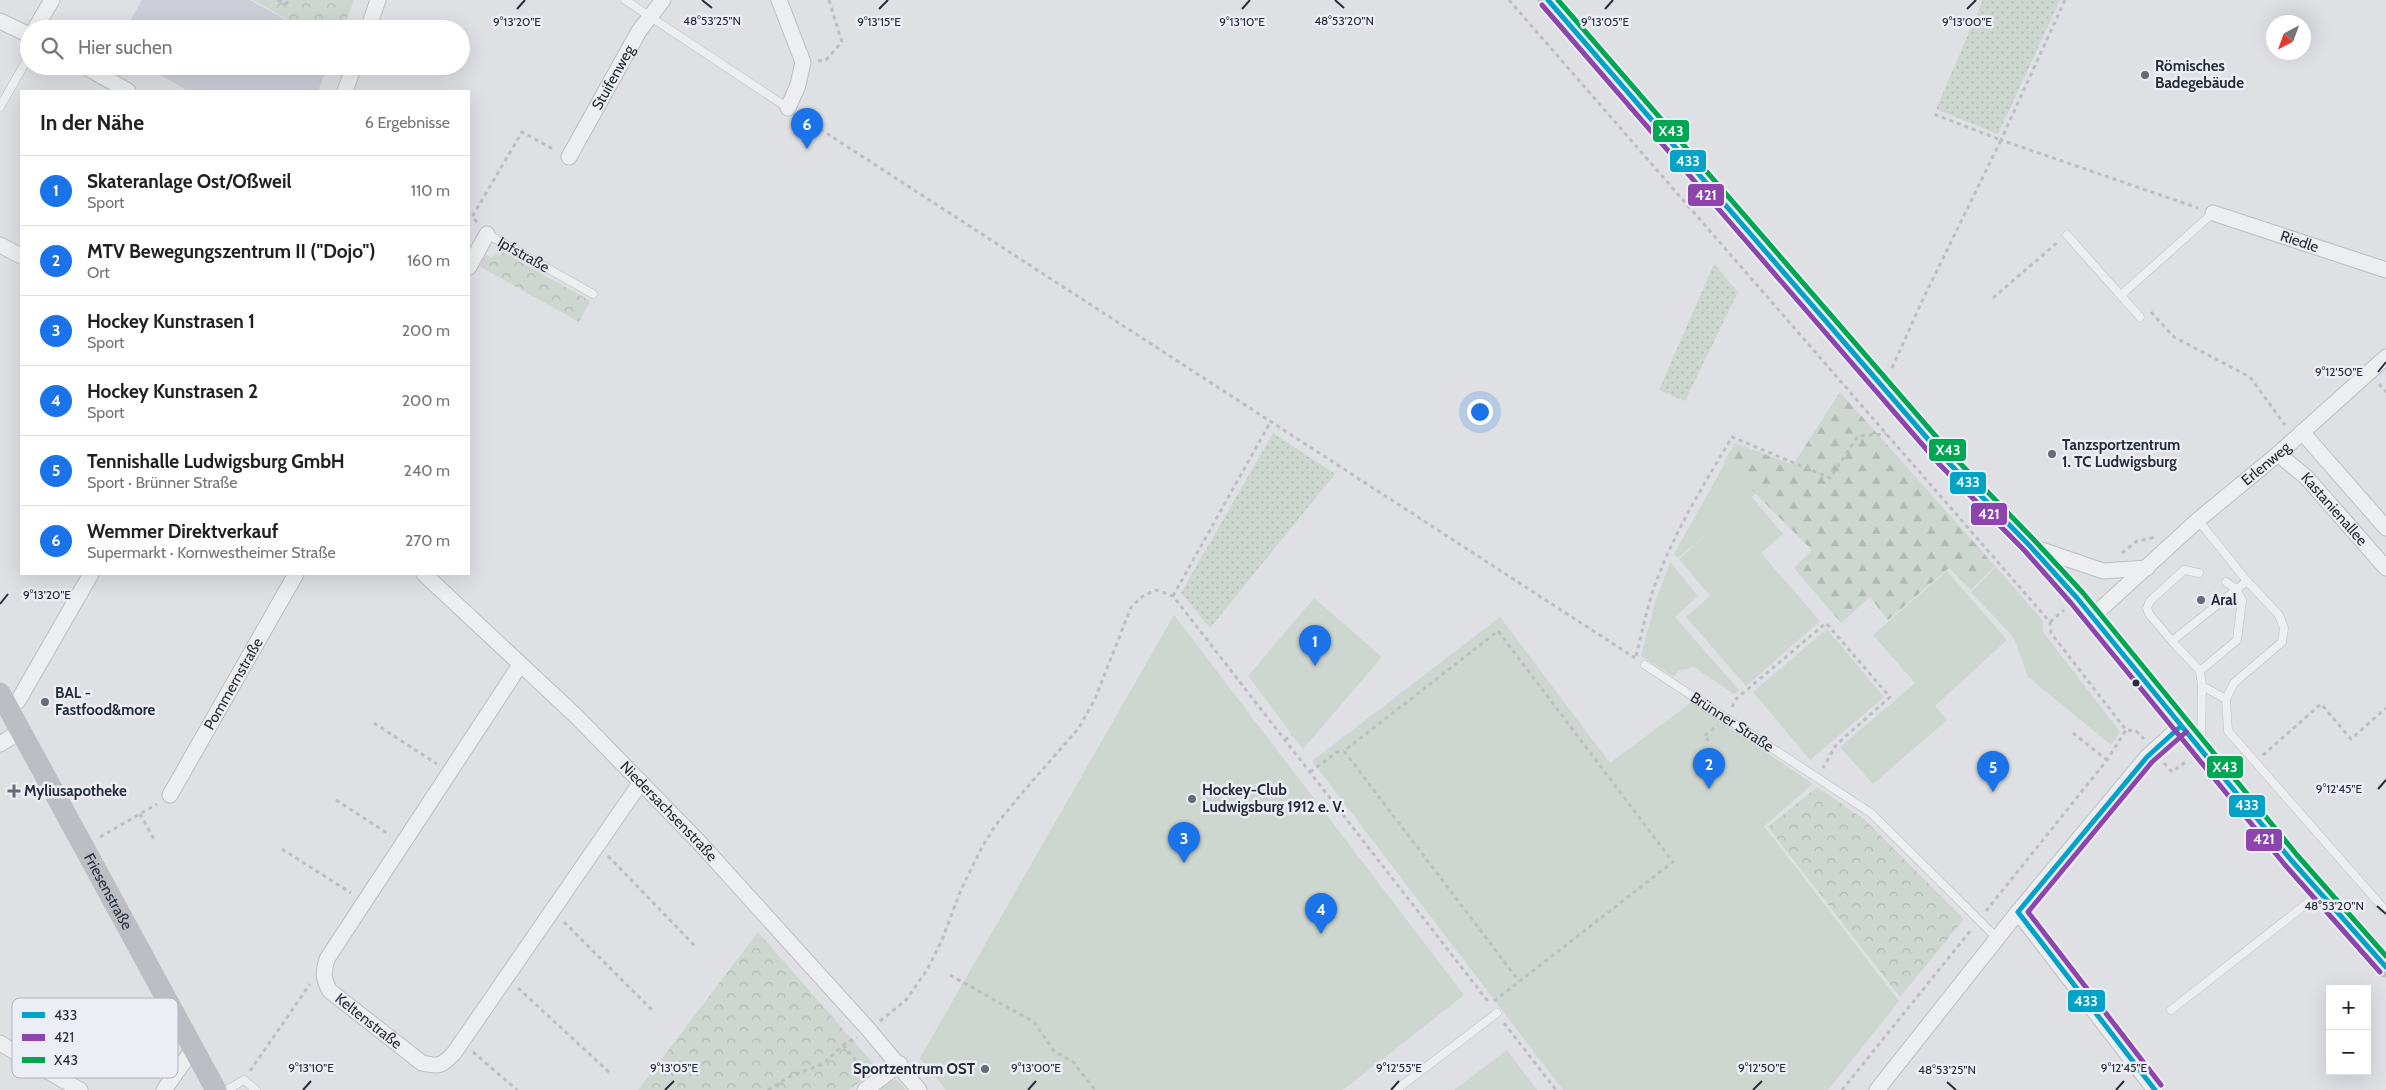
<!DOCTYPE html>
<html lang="de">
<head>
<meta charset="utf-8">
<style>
	body { margin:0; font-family:Cabin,sans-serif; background:#f2f2f2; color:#202124 }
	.controls { position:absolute; right:15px; bottom:15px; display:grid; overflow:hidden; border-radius:0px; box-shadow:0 5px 20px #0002 }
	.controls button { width:45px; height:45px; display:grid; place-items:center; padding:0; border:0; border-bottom:1px solid #e0e0e0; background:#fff; color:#202124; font:25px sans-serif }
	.compass { position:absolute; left:2266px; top:15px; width:45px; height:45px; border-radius:50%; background:#fff; box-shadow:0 5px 20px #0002; rotate:221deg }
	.you { position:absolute; left:1479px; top:411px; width:18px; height:18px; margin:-12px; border:4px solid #fff; border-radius:50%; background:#1a73e8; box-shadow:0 0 0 8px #1a73e833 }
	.badge { display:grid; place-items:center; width:32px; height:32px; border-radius:50%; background:#1a73e8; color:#fff; font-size:16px; font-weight:700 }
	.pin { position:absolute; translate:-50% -41px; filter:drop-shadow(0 1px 2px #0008) }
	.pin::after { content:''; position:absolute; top:26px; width:18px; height:15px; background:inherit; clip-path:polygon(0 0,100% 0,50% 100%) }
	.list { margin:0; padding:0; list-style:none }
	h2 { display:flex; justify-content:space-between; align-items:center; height:65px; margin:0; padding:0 20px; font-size:21px }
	h2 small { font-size:16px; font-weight:400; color:#757577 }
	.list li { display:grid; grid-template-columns:32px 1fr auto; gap:15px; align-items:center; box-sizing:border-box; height:70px; padding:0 20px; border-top:1px solid #e0e0e0 }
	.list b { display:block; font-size:19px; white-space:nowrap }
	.list p { margin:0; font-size:16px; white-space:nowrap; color:#757577 }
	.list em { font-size:16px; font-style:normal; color:#757577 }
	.icon { flex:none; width:28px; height:28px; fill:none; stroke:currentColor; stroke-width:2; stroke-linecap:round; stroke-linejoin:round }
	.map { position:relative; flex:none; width:2386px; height:1090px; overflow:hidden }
	.search { position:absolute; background:#fff; box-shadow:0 5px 20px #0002; left:20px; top:20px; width:450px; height:55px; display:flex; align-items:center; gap:12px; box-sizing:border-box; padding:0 18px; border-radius:28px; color:#757577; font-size:19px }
	.panel { position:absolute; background:#fff; box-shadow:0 5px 20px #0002; left:20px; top:90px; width:450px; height:485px; border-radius:0px }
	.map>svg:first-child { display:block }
	.built { fill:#cccfd7 }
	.grass { fill:#ced7cf }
	.forest { fill:url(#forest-firs) }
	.park { fill:url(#park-crowns) }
	.garden { fill:url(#garden-dots) }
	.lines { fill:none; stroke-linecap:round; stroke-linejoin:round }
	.lane-casing { stroke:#bcbec2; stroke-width:9 }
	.street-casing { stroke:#bcbec2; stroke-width:17 }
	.path { stroke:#bdbec3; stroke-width:3; stroke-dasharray:4 4; stroke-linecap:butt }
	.lane { stroke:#edeef0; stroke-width:8 }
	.street { stroke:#edeef0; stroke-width:15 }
	.secondary { stroke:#bcbec3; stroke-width:21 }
	.bus-1-casing { stroke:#ebeef4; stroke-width:9 }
	.bus-2-casing { stroke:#ebeef4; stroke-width:9 }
	.bus-3-casing { stroke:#ebeef4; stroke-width:9 }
	.bus-1 { stroke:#02a3c7; stroke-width:5 }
	.bus-2 { stroke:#8e44ad; stroke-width:5 }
	.bus-3 { stroke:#00a651; stroke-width:5 }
	.ticks { fill:none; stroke:#262d3b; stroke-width:2 }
	.poi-dot { fill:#666c76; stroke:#ebeef4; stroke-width:2 }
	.bus-dot { fill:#262d3b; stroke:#ebeef4; stroke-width:2 }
	.labels { text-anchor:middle; stroke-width:5; stroke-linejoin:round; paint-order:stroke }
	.poi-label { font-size:15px; font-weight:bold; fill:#262d3b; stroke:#ebeef4; text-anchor:start }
	.street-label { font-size:15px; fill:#262d3b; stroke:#ebeef4 }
	.key { fill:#ebeef4; stroke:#b0b4bc; stroke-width:1 }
	.key-label { font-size:14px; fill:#262d3b }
	.ticks-label { font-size:12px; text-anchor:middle; fill:#262d3b; stroke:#ebeef4; stroke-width:5; stroke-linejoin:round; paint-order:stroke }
	.line-badge { stroke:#ebeef4; stroke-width:2 }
	.badge-label { font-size:14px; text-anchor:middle; font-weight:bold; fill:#fff }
</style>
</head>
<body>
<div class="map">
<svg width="2386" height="1090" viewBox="0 0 2386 1090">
	<defs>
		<pattern id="forest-firs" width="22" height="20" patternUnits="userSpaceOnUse" patternTransform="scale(1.25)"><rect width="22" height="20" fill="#ced7cf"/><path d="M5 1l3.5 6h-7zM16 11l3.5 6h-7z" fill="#b1b9b3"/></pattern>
		<pattern id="park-crowns" width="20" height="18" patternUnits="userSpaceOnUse" patternTransform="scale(1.25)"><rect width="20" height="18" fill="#ced7cf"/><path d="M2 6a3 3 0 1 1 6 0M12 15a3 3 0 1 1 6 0" fill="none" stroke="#b1b9b3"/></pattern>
		<pattern id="garden-dots" width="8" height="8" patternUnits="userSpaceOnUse" patternTransform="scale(1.25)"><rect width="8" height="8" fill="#ced7cf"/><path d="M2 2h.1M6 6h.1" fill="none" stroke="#b1b9b3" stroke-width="1.8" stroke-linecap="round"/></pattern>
	</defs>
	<rect width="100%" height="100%" fill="#dee0e4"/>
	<path class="built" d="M142,0H250L302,29H125Z
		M145,66H328L318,91H188Z"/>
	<path class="grass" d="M1725,463L1755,493L1752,497L1783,534L1761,553L1820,621L1746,686L1686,617L1710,596L1679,559L1707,534L1678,558L1674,554Z
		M1670,562L1698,596L1675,617L1739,690L1734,694L1694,667L1678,671L1674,677L1641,656L1655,603Z
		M1996,567L2043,621V632L2120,732L2111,745L2028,677L2014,638L1971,592Z
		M1947,571L2007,640L1935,706L1947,720L1873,784L1840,747L1915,683L1873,635Z
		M1314,598L1382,657L1303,749L1248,676Z
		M1174,615L1464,995L1343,1090H946L920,1058Z
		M1500,617L1610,763L1692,702L1813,784L1764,826L1899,1001L1828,1090H1563L1312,761Z
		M1827,629L1884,697L1810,760L1753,692Z
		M1507,1050L1537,1090H1454Z
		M891,1080H897L906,1090H865L874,1083Z"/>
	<path class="forest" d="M1840,392L1995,566L1971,590L1949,568L1888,620L1870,597L1841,623L1794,568L1812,550L1724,462L1735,443L1793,465Z"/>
	<path class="park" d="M253,0H354L343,29H305Z
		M503,252L590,301L579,322L479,266L486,255L492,258L495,254L500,256Z
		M1817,787L1865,820L1964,919L1900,997L1768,827Z
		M758,932L878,1069L849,1090H638Z"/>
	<path class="garden" d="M1983,0H2060L1998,134L1936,109Z
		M1714,264L1738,292L1685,401L1659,390Z
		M1273,433L1335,474L1210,628L1181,593Z"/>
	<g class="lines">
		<defs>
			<g id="lane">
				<path d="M625,0L788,108"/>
				<path d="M0,107L29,56"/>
				<path id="s1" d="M487,234L593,294"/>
				<path d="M2067,235L2140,317"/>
				<path d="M2121,295L2213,213"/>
				<path d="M2198,520L2247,581L2279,615L2284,628L2282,642L2234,683L2226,699L2228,731L2386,911"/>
				<path d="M2172,641L2149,614L2147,608L2150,601L2184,570L2199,573"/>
				<path id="s2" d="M1645,665L1871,813L1997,938"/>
				<path d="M2200,671L2237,640L2242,600L2236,589L2226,582"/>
				<path d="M2202,686L2226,699"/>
				<path d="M2201,744L2202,686L2200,671L2172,641L2247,581"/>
				<path d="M2171,1010L2319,894"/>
				<path d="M227,1090L244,1080L256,1090"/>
				<path d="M1396,1090L1497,1013"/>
			</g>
			<g id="street">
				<path d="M779,0L803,62L798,85L788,108"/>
				<path d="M0,21L29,35"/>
				<path d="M35,29L52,0"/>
				<path d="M368,29L378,0"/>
				<path d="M84,66L128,91"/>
				<path d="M345,91L354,66"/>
				<path id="s3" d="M569,157L639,31L663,0"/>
				<path id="s4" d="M2213,213L2386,270"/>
				<path d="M0,245L21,256"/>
				<path d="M469,267L487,234"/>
				<path d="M2302,432L2386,528"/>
				<path id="s5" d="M2278,454L2306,477L2386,568"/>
				<path d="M2033,547L2103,571L2147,568"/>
				<path id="s6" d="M424,574L576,716L698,841L869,1030L919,1090"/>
				<path id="s7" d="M2092,617L2198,520L2278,454L2386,357"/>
				<path id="s8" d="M520,665L327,959C323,973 323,979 330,991L422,1063C439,1067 442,1066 454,1053L641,782"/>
				<path d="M8,707L18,701L91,574"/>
				<path d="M0,744L21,731"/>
				<path id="s9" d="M170,795L296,574"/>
				<path d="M2018,912L2155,1090"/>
				<path d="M0,1043L80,1090"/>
				<path d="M164,1090L193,1049"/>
				<path d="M865,1090L900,1064"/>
				<path d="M1877,1090L2018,912L2147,757L2181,726"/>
			</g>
		</defs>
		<use href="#lane" class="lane-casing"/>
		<use href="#street" class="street-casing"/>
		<path class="path" d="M278,0L285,4L291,0
			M1509,0L2050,622L2051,633L2126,730L2136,731L2144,739
			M2065,0L2001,140L2198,208
			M818,61L826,60L842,42L829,0
			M800,116L1635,658
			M477,222L472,217L522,132L555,150
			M1993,298L2059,241
			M2151,312L2174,337L2250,377L2285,425
			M1892,368L1923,299L2001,140L1931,113
			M2379,384L2386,392
			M2122,553L2137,541L2156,537
			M1173,596L1271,421
			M2050,622L2064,610
			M1636,656C1641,637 1645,618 1650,600C1668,542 1701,489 1732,437L1830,478L1858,436L1886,434
			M1732,707L1736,699L1826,623L1890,697L1836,745L1823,768
			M374,723L437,764
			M2073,733L2107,760
			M1285,740L1292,735
			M1709,741L1704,736L1718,725
			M2263,755L2321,704L2351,739L2386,708
			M2164,763L2172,772L2187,761
			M1310,772L1337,752L1344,751
			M336,800L390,835
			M140,814L154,839
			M100,837L157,804
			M282,849L351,893
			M608,856L697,948
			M1986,911L2107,760L2126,730
			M564,922L654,1012
			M950,975L1034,1022L1054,1051L1073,1062L1095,1090
			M518,988L611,1074
			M1494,1001L1673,862L1498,631L1344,751L1519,981
			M880,1021L906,1000L927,970L942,940L960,892L981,849L995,826L1022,793L1078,729L1095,699L1131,607L1143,596L1156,590L1173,596L1490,1004
			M1504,1023L1556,1090
			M843,1045L865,1072
			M473,1052L517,1090
			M250,1071L310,984
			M768,1090L791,1076L823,1064L843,1045L857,1037
			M1842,1090L1971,930"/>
		<use href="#lane" class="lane"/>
		<use href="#street" class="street"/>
		<g class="secondary">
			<path d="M1548,0L1946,460L2030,546L2077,598L2291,860L2386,967"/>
			<path id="s10" d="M0,693L216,1090"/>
		</g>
		<defs>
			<path id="bus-1" d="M1548,0L1946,460L2030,546L2077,598L2291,860L2386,967
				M2018,912L2147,757L2181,726
				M2018,912L2155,1090"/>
			<path id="bus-2" d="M1542,5L1940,465L2025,551L2071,603L2285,865L2380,972
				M2161,1085L2028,912L2152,762L2186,732"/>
			<path id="bus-3" d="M1558,0L1952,455L2035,541L2083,593L2297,855L2386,956"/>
		</defs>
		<use href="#bus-1" class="bus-1-casing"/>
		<use href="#bus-2" class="bus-2-casing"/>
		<use href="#bus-3" class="bus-3-casing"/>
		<use href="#bus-1" class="bus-1"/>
		<use href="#bus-2" class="bus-2"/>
		<use href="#bus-3" class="bus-3"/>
	</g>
	<path class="ticks" d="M702,0L712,8M1335,0L1344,8M517,9L525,0M879,9L888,0M1242,9L1250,0M1605,9L1613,0M1967,9L1976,0M2378,372L2386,362M0,604L8,594M2378,789L2386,780M2377,906L2386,914M1947,1082L1956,1090M303,1090L311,1081M665,1090L674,1081M1028,1090L1036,1081M1391,1090L1399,1081M1753,1090L1762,1081M2116,1090L2124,1081"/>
	<g class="poi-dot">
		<circle cx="2145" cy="75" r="5"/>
		<circle cx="2052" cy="454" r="5"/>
		<circle cx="2201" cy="600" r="5"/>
		<circle cx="45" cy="702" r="5"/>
		<path d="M11.5 783.5h5v5h5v5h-5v5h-5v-5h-5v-5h5z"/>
		<circle cx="1192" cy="799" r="5"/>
		<circle cx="985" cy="1069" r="5"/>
	</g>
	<circle class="bus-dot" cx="2136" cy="683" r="4.5"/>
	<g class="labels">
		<g class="poi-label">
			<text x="2155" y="71">Römisches<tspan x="2155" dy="17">Badegebäude</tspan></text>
			<text x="2062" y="450">Tanzsportzentrum<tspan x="2062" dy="17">1. TC Ludwigsburg</tspan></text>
			<text x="2211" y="605">Aral</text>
			<text x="55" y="698">BAL -<tspan x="55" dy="17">Fastfood&amp;more</tspan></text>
			<text x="1202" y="795">Hockey-Club<tspan x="1202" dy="17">Ludwigsburg 1912 e. V.</tspan></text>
			<text x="24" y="796">Myliusapotheke</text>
			<text x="975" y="1074" text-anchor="end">Sportzentrum OST</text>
		</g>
		<g class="street-label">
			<text dy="5" stroke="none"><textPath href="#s3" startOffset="91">Stuifenweg</textPath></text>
			<text dy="5" stroke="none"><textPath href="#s4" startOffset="91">Riedle</textPath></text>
			<text dy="5" stroke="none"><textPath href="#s1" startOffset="42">Ipfstraße</textPath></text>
			<text dy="5" stroke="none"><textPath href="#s7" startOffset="232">Erlenweg</textPath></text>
			<text dy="5" stroke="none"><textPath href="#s5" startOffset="79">Kastanienallee</textPath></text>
			<text dy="5" stroke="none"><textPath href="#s9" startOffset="128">Pommernstraße</textPath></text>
			<text dy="5" stroke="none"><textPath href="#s2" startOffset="104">Brünner Straße</textPath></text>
			<text dy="5" stroke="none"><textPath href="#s6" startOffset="341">Niedersachsenstraße</textPath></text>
			<text dy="5" stroke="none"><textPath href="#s10" startOffset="226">Friesenstraße</textPath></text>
			<text dy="5" stroke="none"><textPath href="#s8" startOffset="434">Keltenstraße</textPath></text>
		</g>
	</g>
	<rect x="12" y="998" width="166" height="80" rx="8" class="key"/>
	<rect x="22" y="1012" width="23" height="6" fill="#02a3c7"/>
	<rect x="22" y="1034" width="23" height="7" fill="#8e44ad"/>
	<rect x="22" y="1057" width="23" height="6" fill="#00a651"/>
	<g class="key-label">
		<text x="54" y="1020">433</text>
		<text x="54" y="1042">421</text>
		<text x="54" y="1065">X43</text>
	</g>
	<g class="ticks-label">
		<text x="712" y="25">48°53'25"N</text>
		<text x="1344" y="25">48°53'20"N</text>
		<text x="517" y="26">9°13'20"E</text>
		<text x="879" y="26">9°13'15"E</text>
		<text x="1242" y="26">9°13'10"E</text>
		<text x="1605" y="26">9°13'05"E</text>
		<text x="1967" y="26">9°13'00"E</text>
		<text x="2339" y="376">9°12'50"E</text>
		<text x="47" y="599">9°13'20"E</text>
		<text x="2339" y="793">9°12'45"E</text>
		<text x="2334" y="910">48°53'20"N</text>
		<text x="311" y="1072">9°13'10"E</text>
		<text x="674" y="1072">9°13'05"E</text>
		<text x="1036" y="1072">9°13'00"E</text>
		<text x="1399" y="1072">9°12'55"E</text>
		<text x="1762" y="1072">9°12'50"E</text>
		<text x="2124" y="1072">9°12'45"E</text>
		<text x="1947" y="1074">48°53'25"N</text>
	</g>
	<g class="line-badge">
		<rect x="1652" y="119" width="38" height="24" rx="5" fill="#00a651"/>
		<rect x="1669" y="149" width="38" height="24" rx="5" fill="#02a3c7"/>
		<rect x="1687" y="183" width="38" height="24" rx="5" fill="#8e44ad"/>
		<rect x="1928" y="438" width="39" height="24" rx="5" fill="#00a651"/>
		<rect x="1949" y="471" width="38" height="24" rx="5" fill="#02a3c7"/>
		<rect x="1970" y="502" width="38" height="24" rx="5" fill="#8e44ad"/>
		<rect x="2206" y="755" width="38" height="24" rx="5" fill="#00a651"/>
		<rect x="2228" y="794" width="38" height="24" rx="5" fill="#02a3c7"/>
		<rect x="2245" y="828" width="38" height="24" rx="5" fill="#8e44ad"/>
		<rect x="2067" y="989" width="39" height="24" rx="5" fill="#02a3c7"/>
	</g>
	<g class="badge-label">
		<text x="1671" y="136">X43</text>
		<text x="1688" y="166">433</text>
		<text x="1706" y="200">421</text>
		<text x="1948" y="455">X43</text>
		<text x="1968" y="487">433</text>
		<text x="1989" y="519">421</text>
		<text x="2225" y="772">X43</text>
		<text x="2247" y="810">433</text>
		<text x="2264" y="844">421</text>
		<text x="2086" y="1006">433</text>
	</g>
</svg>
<div class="controls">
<button>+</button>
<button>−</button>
</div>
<svg class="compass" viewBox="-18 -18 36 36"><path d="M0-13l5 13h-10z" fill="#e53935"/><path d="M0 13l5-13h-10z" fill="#757577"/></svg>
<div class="you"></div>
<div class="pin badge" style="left:1315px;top:666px">1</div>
<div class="pin badge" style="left:1709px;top:789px">2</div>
<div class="pin badge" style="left:1184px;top:863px">3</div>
<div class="pin badge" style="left:1321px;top:934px">4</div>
<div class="pin badge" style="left:1993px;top:792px">5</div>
<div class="pin badge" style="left:807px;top:149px">6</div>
<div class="search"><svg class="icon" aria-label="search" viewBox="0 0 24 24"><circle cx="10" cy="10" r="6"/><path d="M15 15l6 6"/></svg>Hier suchen</div>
<section class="panel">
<h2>In der Nähe<small>6 Ergebnisse</small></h2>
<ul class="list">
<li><span class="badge">1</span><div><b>Skateranlage Ost/Oßweil</b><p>Sport</p></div><em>110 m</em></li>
<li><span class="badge">2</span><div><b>MTV Bewegungszentrum II (&quot;Dojo&quot;)</b><p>Ort</p></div><em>160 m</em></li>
<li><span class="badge">3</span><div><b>Hockey Kunstrasen 1</b><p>Sport</p></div><em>200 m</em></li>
<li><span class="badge">4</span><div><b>Hockey Kunstrasen 2</b><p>Sport</p></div><em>200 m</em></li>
<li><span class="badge">5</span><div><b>Tennishalle Ludwigsburg GmbH</b><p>Sport · Brünner Straße</p></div><em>240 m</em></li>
<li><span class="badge">6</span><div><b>Wemmer Direktverkauf</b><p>Supermarkt · Kornwestheimer Straße</p></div><em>270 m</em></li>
</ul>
</section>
</div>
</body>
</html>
